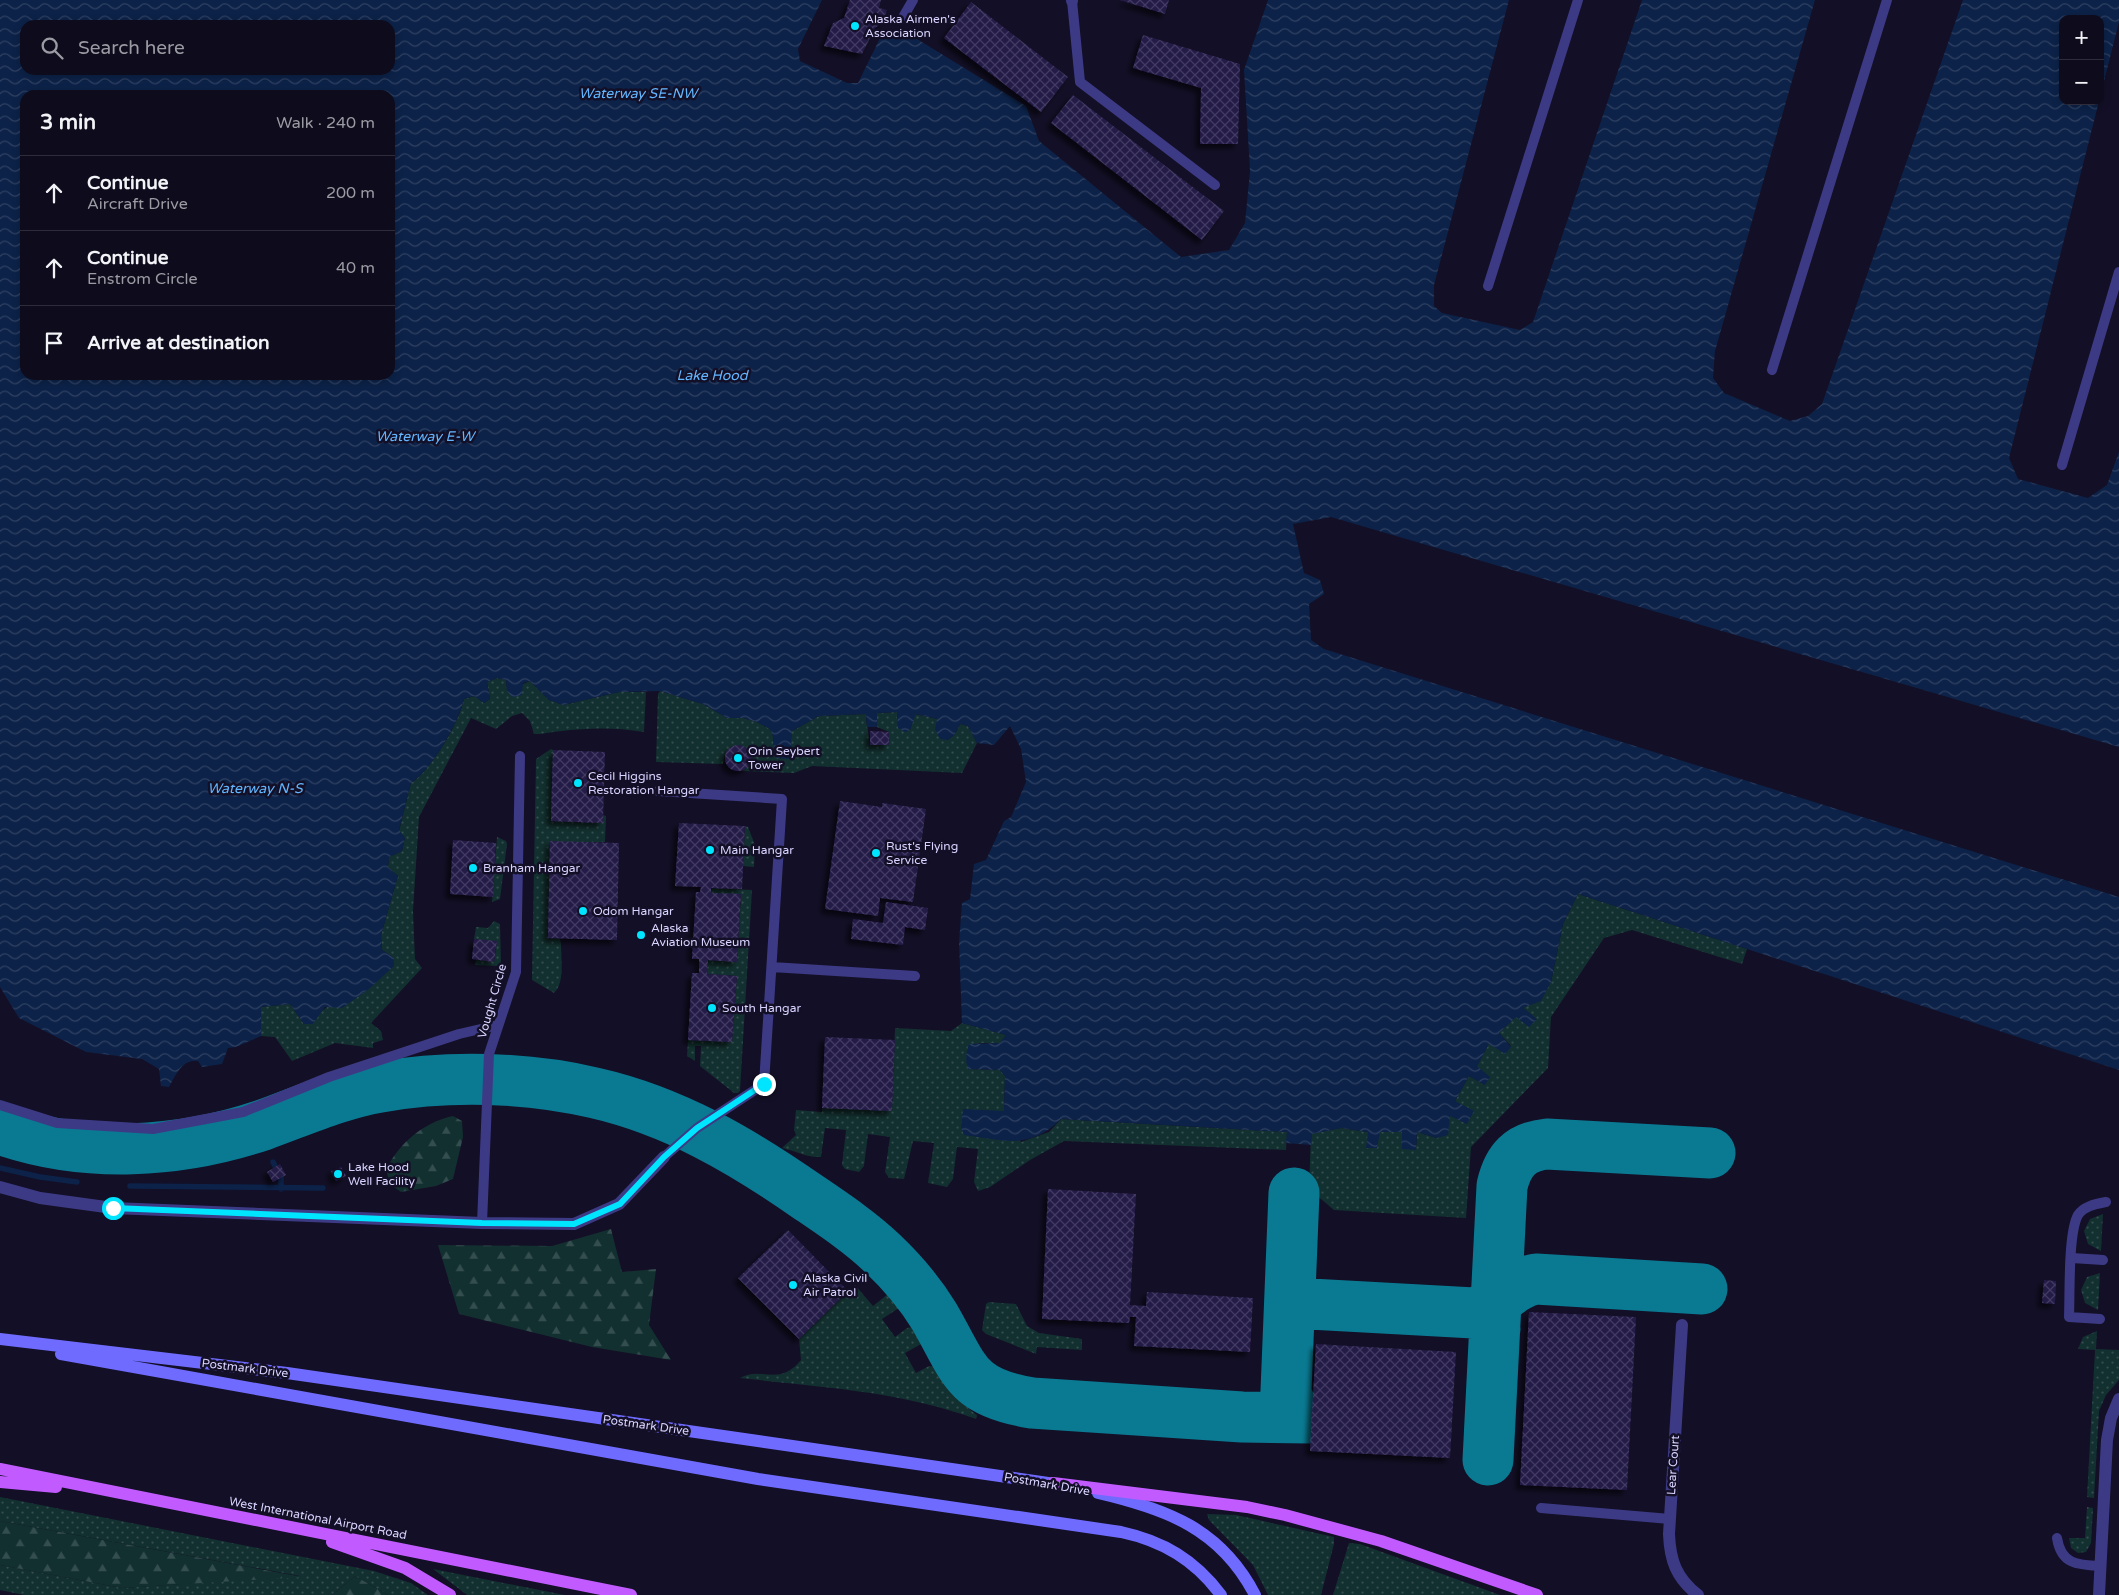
<!DOCTYPE html>
<html lang="en">
<head>
<meta charset="utf-8">
<style>
	body { margin:0; font-family:"Varela Round",sans-serif; background:#171425; color:#f1f3f6 }
	.controls { position:absolute; right:15px; top:15px; display:grid; overflow:hidden; border-radius:10px; box-shadow:0 2px 8px #0003 }
	.controls button { width:45px; height:45px; display:grid; place-items:center; padding:0; border:0; border-bottom:1px solid #2e2b3b; background:#0e0b1c; color:#f1f3f6; font:25px sans-serif }
	.stop { position:absolute; width:15px; height:15px; margin:-11px; border:4px solid #00e5ff; border-radius:50%; background:#fff }
	.stop.end { background:#00e5ff; border-color:#fff; box-shadow:0 1px 5px #0008 }
	.list { margin:0; padding:0; list-style:none }
	h2 { display:flex; justify-content:space-between; align-items:center; height:65px; margin:0; padding:0 20px; font-size:21px }
	h2 small { font-size:16px; font-weight:400; color:#9b9ba3 }
	.list li { display:grid; grid-template-columns:32px 1fr auto; gap:15px; align-items:center; box-sizing:border-box; height:75px; padding:0 20px; border-top:1px solid #2e2b3b }
	.list b { display:block; font-size:19px; white-space:nowrap }
	.list p { margin:0; font-size:16px; white-space:nowrap; color:#9b9ba3 }
	.list em { font-size:16px; font-style:normal; color:#9b9ba3 }
	.icon { flex:none; width:28px; height:28px; fill:none; stroke:currentColor; stroke-width:2; stroke-linecap:round; stroke-linejoin:round }
	.map { position:relative; flex:none; width:2119px; height:1595px; overflow:hidden }
	.search { position:absolute; background:#0e0b1c; box-shadow:0 2px 8px #0003; left:20px; top:20px; width:375px; height:55px; display:flex; align-items:center; gap:12px; box-sizing:border-box; padding:0 18px; border-radius:15px; color:#9b9ba3; font-size:19px }
	.panel { position:absolute; background:#0e0b1c; box-shadow:0 2px 8px #0003; left:20px; top:90px; width:375px; height:290px; border-radius:15px }
	.map>svg:first-child { display:block }
	.grass { fill:url(#grass-dots) }
	.forest { fill:url(#forest-firs) }
	.water { fill:url(#water-waves); fill-rule:evenodd }
	.lines { fill:none; stroke-linecap:round; stroke-linejoin:round }
	.stream { stroke:#0c2248; stroke-width:5.5 }
	.taxiway { stroke:#0a7a92; stroke-width:51 }
	.building { fill:url(#building-cross-hatch); filter:url(#shadow) }
	.lane { stroke:#3d3a85; stroke-width:10 }
	.street { stroke:#3d3a85; stroke-width:12 }
	.secondary { stroke:#6f6bff; stroke-width:12 }
	.primary { stroke:#c25bff; stroke-width:12 }
	.route { stroke:#00e5ff; stroke-width:6 }
	.poi-dot { fill:#00e5ff; stroke:#130f26; stroke-width:2 }
	.labels { text-anchor:middle; stroke-width:5; stroke-linejoin:round; paint-order:stroke }
	.poi-label { font-size:12px; fill:#d9d4ff; stroke:#130f26; text-anchor:start }
	.street-label { font-size:12px; fill:#d9d4ff; stroke:#130f26 }
	.water-label { font-size:14px; font-style:italic; fill:#62b6ff; stroke:#130f26 }
</style>
</head>
<body>
<div class="map">
<svg width="2119" height="1595" viewBox="0 0 2119 1595">
	<defs>
		<pattern id="grass-dots" width="8" height="8" patternUnits="userSpaceOnUse" patternTransform="scale(1.25)"><rect width="8" height="8" fill="#12302f"/><path d="M2 2h.1M6 6h.1" fill="none" stroke="#344d4e" stroke-width="1.8" stroke-linecap="round"/></pattern>
		<pattern id="forest-firs" width="22" height="20" patternUnits="userSpaceOnUse" patternTransform="scale(1.25)"><rect width="22" height="20" fill="#12302f"/><path d="M5 1l3.5 6h-7zM16 11l3.5 6h-7z" fill="#344d4e"/></pattern>
		<pattern id="water-waves" width="16" height="10" patternUnits="userSpaceOnUse" patternTransform="scale(1.25)"><rect width="16" height="10" fill="#0c2248"/><path d="M0 5q4-4 8 0t8 0" fill="none" stroke="#2f4163"/></pattern>
		<pattern id="building-cross-hatch" width="8" height="8" patternUnits="userSpaceOnUse" patternTransform="scale(1.25)"><rect width="8" height="8" fill="#241b47"/><path d="M0 0l8 8M0 8l8-8" fill="none" stroke="#433b63"/></pattern>
		<filter id="shadow"><feDropShadow dx="-4.5" dy="4.5" stdDeviation="2.5" flood-color="#0009"/></filter>
	</defs>
	<rect width="100%" height="100%" fill="#130f26"/>
	<path class="grass" d="M497,678L506,680L507,691L530,681L549,700L563,705L619,692H646L644,732C609,726 575,728 540,734H534L530,721L522,713L512,716L496,729L471,718L419,817L413,911L415,959L422,968L371,1023L381,1031L383,1040L373,1043V1048L335,1043L292,1061L275,1037L261,1036L260,1007L290,1004L304,1024L394,958L382,950L381,935L398,876L388,867L389,857L402,851L405,838L399,831L411,783C432,769 459,723 464,699L474,696L484,703L490,699L487,682Z
		M660,691L703,704L727,718H743L757,722L770,729L773,736L775,758L792,731L819,716L866,714C866,725 869,734 870,745H889V732L877,727V713L897,712L898,728L910,730L915,714L937,719L948,740L955,734L960,724L968,726L977,743L962,773L812,766L794,773L742,771L751,764V755L743,746H735L725,754L723,764L656,762L658,694Z
		M551,749L553,750L551,821L602,823L603,815L606,816L605,842H550L548,938L560,939L561,944C561,959 565,983 554,993L532,980L536,759Z
		M745,826L748,827L755,845L754,867L743,866Z
		M497,837L506,841L507,844L500,899L492,902Z
		M711,888L752,890L740,1091L738,1093H734L700,1066L701,1046H695V1061L687,1056L688,1040L732,1042L737,976L707,974L708,960L737,962L741,895L711,893Z
		M1578,894L1747,949L1742,964L1632,930L1604,938L1551,1017L1548,1068L1471,1147L1466,1218L1334,1210L1309,1189L1311,1134L1341,1128L1368,1132L1377,1148L1379,1132H1402L1416,1150L1417,1132L1437,1138L1450,1115L1467,1124L1455,1101L1469,1076L1485,1085L1477,1066L1489,1043L1511,1046L1499,1033L1516,1016L1536,1019L1523,1008L1551,982L1563,924Z
		M494,921L500,924L501,963L497,966L475,965L476,960L494,962L497,942L474,939L476,927L488,928Z
		M962,1023L1006,1035L1000,1043H979L968,1069L1000,1070L1005,1076L1004,1111L1021,1142L1049,1132L1061,1119L1287,1132L1286,1150L1064,1141L1030,1160L990,1187L978,1191L974,1182L978,1149L957,1147L953,1179L947,1187L928,1183L934,1143L913,1141L904,1179L889,1178L885,1172L890,1137L868,1134L864,1166L859,1172L845,1169L842,1165L846,1130L825,1128L821,1157C807,1158 796,1151 782,1148L796,1135L794,1130L796,1110L822,1112V1108L892,1110L895,1028L951,1031Z
		M2103,1214L2101,1251L2088,1244L2084,1231L2090,1219Z
		M2100,1273L2098,1310L2085,1303L2081,1290L2087,1277Z
		M855,1285L873,1306L888,1294L897,1293L902,1299V1306L882,1319L895,1337L907,1328L919,1326L926,1338L923,1343L905,1353L916,1373L929,1366L941,1367C948,1389 959,1401 977,1415L976,1419C901,1391 819,1387 740,1378C761,1365 778,1388 801,1360L799,1339Z
		M989,1302L1016,1304L1027,1326L1039,1333L1082,1339V1350L1037,1347L1036,1354L986,1334L982,1330L986,1304Z
		M2097,1331L2096,1349L2119,1350V1380L2106,1395L2099,1411L2094,1498L2087,1497L2095,1350L2078,1349L2083,1337Z
		M0,1497L374,1571L411,1583L428,1595H388L355,1576L332,1595H24L0,1590V1565L122,1588L300,1576L0,1521Z
		M2087,1507L2093,1508L2091,1543L2086,1552L2078,1553L2071,1548L2069,1538H2085Z
		M1207,1514L1236,1515L1334,1537V1544L1321,1595H1268L1253,1565L1209,1520Z
		M1349,1543L1360,1544L1500,1595H1333Z
		M433,1569L565,1595H467Z"/>
	<path class="forest" d="M453,1116L462,1121L463,1137L453,1179L436,1186L401,1192L390,1184L386,1170C398,1144 424,1122 453,1116Z
		M611,1229L622,1272L656,1269L649,1325L671,1360L592,1347L459,1314L438,1245L552,1246Z
		M0,1521L303,1577L122,1588L0,1565Z
		M355,1576L388,1595H332Z"/>
	<path class="water" d="M0,0H822L798,49L800,61L847,83H858L882,34H909L1026,106L1039,141L1181,257L1229,250L1245,223L1250,171L1244,70L1268,0H1509L1434,285V306L1442,313L1520,330L1533,322L1642,0H1815L1715,351L1713,378L1724,393L1790,421L1808,416L1822,404L1963,0H2119V22L2100,97V19H2063V101H2099L2009,458L2018,479L2088,498L2107,485L2119,452V747L1331,517L1293,524L1304,573L1320,580L1324,594L1309,604L1311,640L1324,649L2119,897V1070L1578,894L1563,924L1551,982L1541,1001L1523,1008L1537,1019L1529,1027L1516,1017L1499,1033L1511,1047L1505,1054L1489,1044L1477,1066L1490,1077L1485,1085L1469,1076L1455,1101L1474,1111L1467,1124L1450,1116L1448,1135L1437,1138L1417,1132L1416,1150L1402,1149V1132H1380L1377,1148H1366L1368,1132L1341,1128L1312,1134L1311,1145L1286,1143L1287,1132L1061,1119C1029,1151 1004,1140 964,1135L961,1127L963,1109L1004,1111L1005,1076L1000,1070L968,1069C965,1061 966,1052 969,1044L1000,1043L1006,1035L962,1023L959,942L962,903L970,899L974,864L986,860L1004,821L1011,817L1026,782L1021,749L1010,726L994,745L977,743L968,726L960,724L955,734L948,740L940,739L935,729L937,719L916,714L910,730L905,732L898,728L897,712L877,713V727H867L866,714L819,716L792,731L790,759L775,758L773,736L770,729L757,722L743,718H727L703,704L660,691L619,692L563,705L549,700L530,681L523,683L522,695L512,697L507,691L506,680L497,678L487,682L490,699L484,703L474,696L464,699C458,724 432,769 411,783L399,830L405,838L402,851L389,857L388,867L398,876L381,935L382,950L394,958V966L369,989L342,1008L325,1007L313,1024H304L290,1004L261,1007V1036L236,1047L228,1048L222,1064L202,1067L198,1061C182,1059 176,1075 169,1087L161,1086L159,1069L142,1059L86,1052L19,1018L0,987ZM25,25H390V70H25ZM25,95H390V375H25Z"/>
	<g class="lines">
		<path class="stream" d="M273,1162L281,1178V1189
			M0,1168L40,1177L77,1182
			M130,1186L323,1188"/>
		<path class="taxiway" d="M0,1129C85,1159 180,1153 263,1125C302,1111 339,1094 380,1087C449,1075 527,1077 595,1093C674,1111 742,1151 808,1197C833,1214 860,1232 882,1253C902,1272 920,1293 934,1316C965,1369 964,1392 1032,1403L1242,1417L1310,1418
			M1294,1193L1286,1391C1289,1406 1295,1413 1310,1418
			M1474,1313C1498,1306 1509,1284 1536,1279L1702,1289
			M1289,1316L1302,1306L1310,1304L1474,1313L1483,1316L1495,1329
			M1488,1460L1502,1186C1508,1160 1520,1147 1547,1144L1710,1153"/>
	</g>
	<path class="building" d="M850,0H881L879,8L887,10L883,22L875,28L862,54L824,46L833,23L844,18Z
		M1120,0H1169L1165,14Z
		M971,2L1068,77L1041,112L944,38Z
		M1143,35L1240,64L1238,144H1200L1201,88L1133,68Z
		M1073,95L1224,211L1202,240L1051,123Z
		M870,731L889,732V745H870Z
		M725 758a13 13 0 1 1 26 0a13 13 0 1 1-26 0Z
		M553,750L605,752L603,823L551,821Z
		M840,801L882,807V803L926,809L913,902L880,898L878,916L825,909Z
		M679,823L745,826L742,889L711,888V893L741,894L737,962L708,960L707,974L737,976L732,1042L688,1040L692,973H699V959H692L696,892H700L701,887L675,886Z
		M453,840L496,843L493,897L450,894Z
		M550,841L619,843L617,940L548,938Z
		M886,902L928,908L925,930L905,927L903,945L851,939L853,919L883,923Z
		M474,939L497,941L494,962L472,959Z
		M825,1037L895,1040L892,1111L822,1108Z
		M280,1164L286,1175L273,1182L267,1172Z
		M341,1167L346,1176L336,1181L331,1171Z
		M1048,1189L1136,1194L1130,1305L1146,1306L1147,1292L1253,1298L1250,1352L1134,1346L1136,1317H1130L1129,1323L1042,1319Z
		M788,1230L848,1291L799,1339L738,1278Z
		M2044,1280L2056,1281L2055,1304L2042,1303Z
		M1529,1312L1636,1317L1627,1490L1520,1485Z
		M1316,1344L1456,1352L1450,1458L1310,1451Z"/>
	<g class="lines">
		<path class="lane" d="M1072,1L1080,82L1215,185
			M902,19L913,0
			M1488,286L1578,0
			M1772,370L1887,0
			M2062,465L2119,272
			M658,791L782,799L764,1084L697,1128L664,1157
			M772,967L915,976
			M0,1105L57,1123L153,1129L243,1112L329,1077L459,1034L498,1025
			M482,1223L489,1054L516,972L520,756
			M2072,1258L2103,1260
			M2100,1319L2069,1317C2070,1294 2068,1233 2078,1215C2084,1206 2096,1204 2106,1202
			M1541,1508L1670,1519
			M2057,1538C2061,1564 2077,1565 2100,1566"/>
		<path class="street" d="M1072,1V0
			M0,1187L40,1198L113,1208L482,1223L574,1224L619,1204L664,1157
			M1682,1325L1669,1534C1670,1560 1676,1578 1698,1595
			M2099,1595L2107,1440L2111,1418L2119,1399"/>
		<path class="secondary" d="M0,1339L287,1373L1062,1485
			M61,1354L758,1479L1121,1532C1163,1541 1195,1560 1221,1595
			M1098,1493C1167,1509 1221,1529 1255,1595"/>
		<path class="primary" d="M0,1469L631,1595
			M0,1482L56,1487
			M1053,1483L1247,1507L1285,1515L1381,1541L1537,1595
			M332,1542L405,1568L450,1595"/>
	</g>
	<g class="lines">
		<path class="route" d="M113,1208L482,1223L574,1224L620,1204L664,1157L697,1128L764,1084"/>
	</g>
	<g class="poi-dot">
		<circle cx="855" cy="26" r="5"/>
		<circle cx="738" cy="758" r="5"/>
		<circle cx="578" cy="783" r="5"/>
		<circle cx="710" cy="850" r="5"/>
		<circle cx="876" cy="853" r="5"/>
		<circle cx="473" cy="868" r="5"/>
		<circle cx="583" cy="911" r="5"/>
		<circle cx="641" cy="935" r="5"/>
		<circle cx="712" cy="1008" r="5"/>
		<circle cx="338" cy="1174" r="5"/>
		<circle cx="793" cy="1285" r="5"/>
	</g>
	<g class="labels">
		<g class="poi-label">
			<text x="865" y="23">Alaska Airmen's<tspan x="865" dy="14">Association</tspan></text>
			<text x="748" y="755">Orin Seybert<tspan x="748" dy="14">Tower</tspan></text>
			<text x="588" y="780">Cecil Higgins<tspan x="588" dy="14">Restoration Hangar</tspan></text>
			<text x="886" y="850">Rust's Flying<tspan x="886" dy="14">Service</tspan></text>
			<text x="720" y="854">Main Hangar</text>
			<text x="483" y="872">Branham Hangar</text>
			<text x="593" y="915">Odom Hangar</text>
			<text x="651" y="932">Alaska<tspan x="651" dy="14">Aviation Museum</tspan></text>
			<text x="722" y="1012">South Hangar</text>
			<text x="348" y="1171">Lake Hood<tspan x="348" dy="14">Well Facility</tspan></text>
			<text x="803" y="1282">Alaska Civil<tspan x="803" dy="14">Air Patrol</tspan></text>
		</g>
		<g class="street-label">
			<text transform="translate(492 1001) rotate(-74)" y="4">Vought Circle</text>
			<text transform="translate(245 1368) rotate(7)" y="4">Postmark Drive</text>
			<text transform="translate(646 1425) rotate(8)" y="4">Postmark Drive</text>
			<text transform="translate(1673 1465) rotate(-86)" y="4">Lear Court</text>
			<text transform="translate(1047 1484) rotate(10)" y="4">Postmark Drive</text>
			<text transform="translate(318 1518) rotate(11)" y="4">West International Airport Road</text>
		</g>
		<g class="water-label">
			<text x="638" y="98">Waterway SE-NW</text>
			<text x="712" y="380">Lake Hood</text>
			<text x="425" y="441">Waterway E-W</text>
			<text x="255" y="793">Waterway N-S</text>
		</g>
	</g>
</svg>
<div class="controls">
<button>+</button>
<button>−</button>
</div>
<div class="stop" style="left:113px;top:1208px"></div>
<div class="stop end" style="left:764px;top:1084px"></div>
<div class="search"><svg class="icon" aria-label="search" viewBox="0 0 24 24"><circle cx="10" cy="10" r="6"/><path d="M15 15l6 6"/></svg>Search here</div>
<section class="panel">
<h2>3 min<small>Walk · 240 m</small></h2>
<ul class="list">
<li><svg class="icon" aria-label="ahead" viewBox="0 0 24 24"><path d="M12 20V5M6 11l6-6 6 6"/></svg><div><b>Continue</b><p>Aircraft Drive</p></div><em>200 m</em></li>
<li><svg class="icon" aria-label="ahead" viewBox="0 0 24 24"><path d="M12 20V5M6 11l6-6 6 6"/></svg><div><b>Continue</b><p>Enstrom Circle</p></div><em>40 m</em></li>
<li><svg class="icon" aria-label="arrive" viewBox="0 0 24 24"><path d="M6 21V4h12l-3 4 3 4H6"/></svg><div><b>Arrive at destination</b></div></li>
</ul>
</section>
</div>
</body>
</html>
